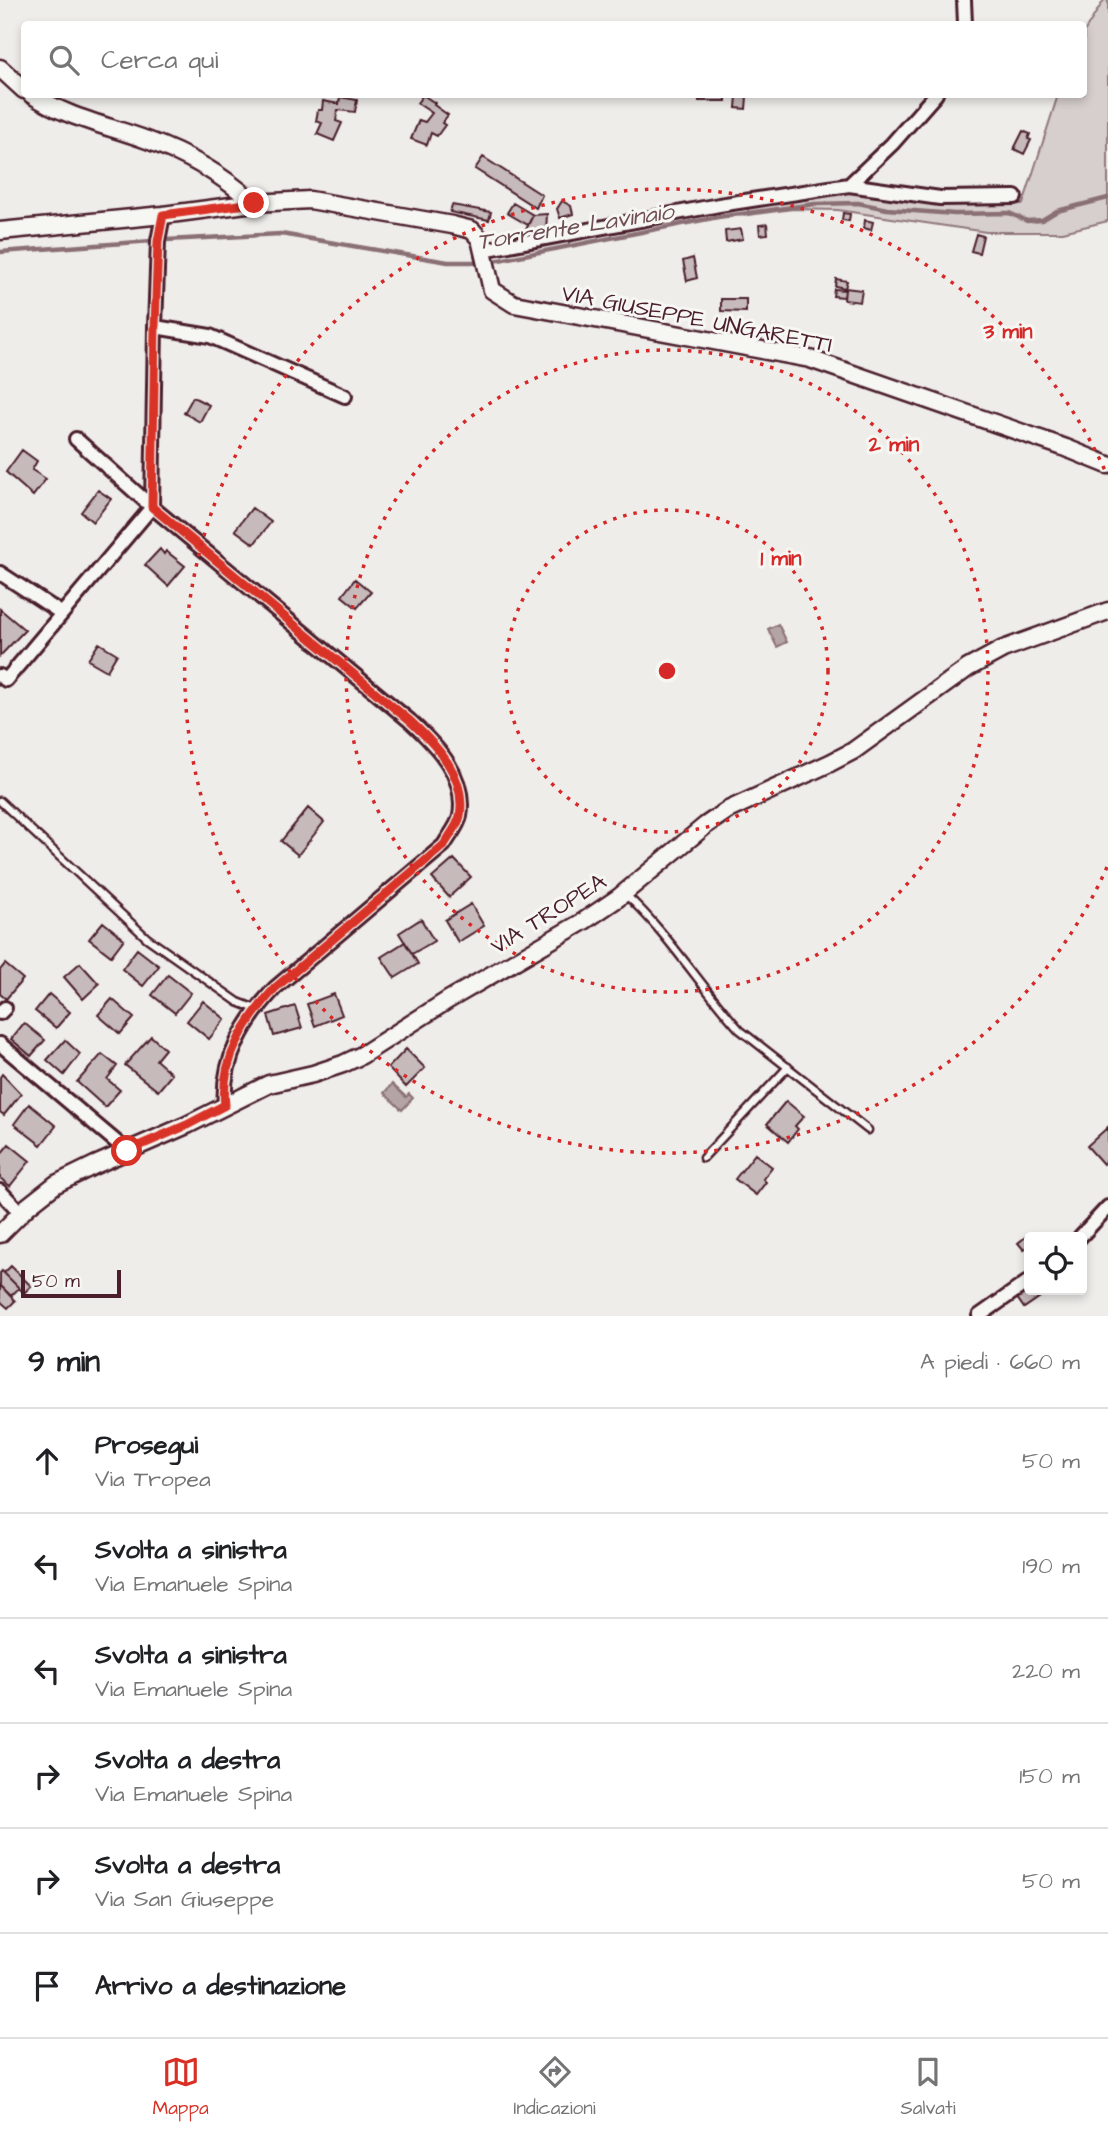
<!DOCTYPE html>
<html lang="it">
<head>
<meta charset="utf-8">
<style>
	body { margin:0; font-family:"Architects Daughter",sans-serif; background:#f2f2f2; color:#202124 }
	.controls { position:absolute; right:21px; bottom:21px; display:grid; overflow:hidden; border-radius:7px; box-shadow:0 4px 10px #0003 }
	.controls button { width:63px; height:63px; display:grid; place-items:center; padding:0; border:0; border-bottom:2px solid #e0e0e0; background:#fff; color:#202124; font:35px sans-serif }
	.scale { position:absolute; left:21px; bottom:18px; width:100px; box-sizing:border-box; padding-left:7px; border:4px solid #4a1f2b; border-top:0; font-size:19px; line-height:24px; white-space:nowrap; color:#4a1f2b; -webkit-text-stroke:5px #f6f6f2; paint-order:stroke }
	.stop { position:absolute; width:21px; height:21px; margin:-16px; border:5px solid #d93025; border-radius:50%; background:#fff }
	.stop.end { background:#d93025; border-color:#fff; box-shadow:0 2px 7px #0008 }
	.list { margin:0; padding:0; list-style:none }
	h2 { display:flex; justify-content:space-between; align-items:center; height:91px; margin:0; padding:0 28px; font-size:30px }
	h2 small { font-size:23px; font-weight:400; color:#757577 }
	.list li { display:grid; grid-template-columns:46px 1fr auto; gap:21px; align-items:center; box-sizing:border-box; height:105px; padding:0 28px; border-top:2px solid #e0e0e0 }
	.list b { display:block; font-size:26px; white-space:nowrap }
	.list p { margin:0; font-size:23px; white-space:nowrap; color:#757577 }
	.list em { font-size:23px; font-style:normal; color:#757577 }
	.icon { flex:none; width:38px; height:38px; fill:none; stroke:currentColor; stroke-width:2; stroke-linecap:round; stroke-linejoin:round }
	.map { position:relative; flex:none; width:1108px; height:1316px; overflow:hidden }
	.search { position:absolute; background:#fff; box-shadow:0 4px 10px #0003; left:21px; right:21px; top:21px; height:77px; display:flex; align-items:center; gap:18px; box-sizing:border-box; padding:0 24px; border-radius:7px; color:#757577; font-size:26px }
	.sheet { height:721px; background:#fff }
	nav { display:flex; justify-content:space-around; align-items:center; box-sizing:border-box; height:98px; border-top:2px solid #e0e0e0; background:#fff; font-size:19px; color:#757577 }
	nav a { display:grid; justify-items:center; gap:4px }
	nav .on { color:#d93025 }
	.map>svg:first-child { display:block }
	.green { fill:#d7cfce; stroke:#90777c; stroke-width:2 }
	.water { fill:#b4a4a5; stroke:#8a6f74; stroke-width:2 }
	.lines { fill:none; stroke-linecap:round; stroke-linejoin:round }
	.stream { stroke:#8a6f74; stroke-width:4.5 }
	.building { fill:#c6babb; stroke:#4a1f2b; stroke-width:2 }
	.service-casing { stroke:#4a1f2b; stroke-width:11 }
	.minor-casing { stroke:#4a1f2b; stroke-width:18 }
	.tertiary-casing { stroke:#4a1f2b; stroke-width:21 }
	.service { stroke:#f6f6f2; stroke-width:6 }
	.minor { stroke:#f6f6f2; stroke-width:12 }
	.tertiary { stroke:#f6f6f2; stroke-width:16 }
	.route { stroke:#d93025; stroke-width:9 }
	.ring { fill:none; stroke:#d62828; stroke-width:3.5; stroke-dasharray:3.5 7 }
	.labels { text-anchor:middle; stroke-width:6; stroke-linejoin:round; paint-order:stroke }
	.street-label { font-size:23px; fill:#4a1f2b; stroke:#f6f6f2 }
	.water-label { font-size:24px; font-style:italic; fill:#6f4e56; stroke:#f6f6f2 }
	.centre { fill:#d62828; stroke:#f6f6f2; stroke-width:3.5 }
	.ring-label { font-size:21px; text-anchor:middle; font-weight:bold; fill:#d62828; stroke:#f6f6f2; stroke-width:6; stroke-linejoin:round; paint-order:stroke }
</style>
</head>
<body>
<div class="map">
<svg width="1108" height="1316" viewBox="0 0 1108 1316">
	<rect width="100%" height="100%" fill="#efedea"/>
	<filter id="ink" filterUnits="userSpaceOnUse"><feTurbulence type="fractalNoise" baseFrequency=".0143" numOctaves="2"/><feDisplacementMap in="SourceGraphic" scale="14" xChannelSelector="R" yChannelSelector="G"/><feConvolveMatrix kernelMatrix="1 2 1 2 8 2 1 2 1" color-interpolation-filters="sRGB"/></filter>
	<g filter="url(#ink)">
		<path class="green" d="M1104,0H1108V221L1063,232H986L838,210L793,209L748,215V207L846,190L945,204H1023L1058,95L1084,94V32Z"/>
		<path class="water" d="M778,624L787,642L777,647L768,629Z
			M392,1084L406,1097L409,1094L413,1098L402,1110L384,1093Z"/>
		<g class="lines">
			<path class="stream" d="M0,252L166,240L281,234L448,262H475L499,260L718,217L815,204L858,203L887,209L955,214L1009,213L1027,221L1042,220L1057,211L1108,198"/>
		</g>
		<path class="building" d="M699,94H726V101H699Z
			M423,95L435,103L434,105L448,115L442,123L445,125L437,136L431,133L427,145L411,139L419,120L425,122L432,113L417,103Z
			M737,96L747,97L746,109L736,108Z
			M340,97L357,100L355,112L338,110L336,121L342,123L334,141L317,134L322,123L316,121L318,110H322L323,101L339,104Z
			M1023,131L1030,134L1028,139L1031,140L1024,154L1014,149Z
			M483,157L542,195L536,208L475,169Z
			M562,201L571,206L573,214L560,218L557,209Z
			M513,203L533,215L528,225L507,213Z
			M452,205L491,212L489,220L450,212Z
			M843,213L850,214L849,221L842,220Z
			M547,214L546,232L523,236L533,215Z
			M865,220L873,222L871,230L864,228Z
			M767,224L768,234L760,235L759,225Z
			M741,229L743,239L726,242L725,231Z
			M976,234L983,236L979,253L971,251Z
			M693,258L697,278L687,281L683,261Z
			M836,279L847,281L845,288L835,286Z
			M845,288L862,290L860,302L844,300Z
			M834,289L845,290L844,297L833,296Z
			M721,299H746V312L721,311Z
			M193,397L209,405L200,422L184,413Z
			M22,450L37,461L32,470L46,479L33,496L6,472Z
			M98,490L111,499L93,522L81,512Z
			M252,508L271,522L254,544L235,530Z
			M160,549L164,554L166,551L185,566L168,586L145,565Z
			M355,579L371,592L357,608L342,596Z
			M0,609L25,630L0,656Z
			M99,643L117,654L107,671L88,660Z
			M308,808L324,822L298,855L281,841Z
			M454,859L471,877L449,897L432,878Z
			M471,904L484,926L458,942L445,920Z
			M421,919L434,941L412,954L399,933Z
			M103,922L124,939L111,956L89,939Z
			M405,942L418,964L395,978L381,957Z
			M137,949L159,966L143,986L122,969Z
			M80,963L99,984L83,999L64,977Z
			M5,964L23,979L6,999L0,994V970Z
			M168,975L191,993L175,1013L152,995Z
			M49,994L70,1012L56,1028L35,1011Z
			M334,994L342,1015L315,1026L307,1004Z
			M112,999L134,1018L120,1034L98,1015Z
			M203,1001L225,1019L209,1039L187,1021Z
			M295,1006L302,1028L274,1036L268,1015Z
			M24,1023L45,1040L31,1056L11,1039Z
			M151,1036L165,1049L156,1060L172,1074L158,1091L125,1065Z
			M65,1040L80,1054L64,1075L47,1060Z
			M406,1049L425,1068L406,1087L388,1068Z
			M102,1054L117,1066L107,1079L120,1090L105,1107L77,1082Z
			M2,1074L21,1094L4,1115L0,1112V1077Z
			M786,1101L804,1116L795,1126L798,1129L788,1142L767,1124Z
			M29,1104L56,1126L41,1145L14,1124Z
			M1108,1127V1159L1103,1164L1087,1146Z
			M9,1144L30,1161L10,1186L0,1178V1155Z
			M755,1154L772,1167L763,1179L766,1182L756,1195L735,1179Z
			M1028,1235L1029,1246L1024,1250L1018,1243Z
			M11,1266L31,1286L24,1293L4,1273Z
			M2,1271L19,1288L11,1296L0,1285V1273Z
			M0,1285L15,1301L8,1308L0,1301Z
			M1029,1285V1290H1044L1046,1293L1024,1308L1015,1295Z"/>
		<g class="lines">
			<defs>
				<path id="service" d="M0,801L147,938L238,1002L256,1009
					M625,894C669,934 700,986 740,1030L868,1130
					M703,1158L788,1067"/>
				<path id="minor" d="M964,0L965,24
					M849,185L892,144L936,94
					M163,215L158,241L155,327L152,507L410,721C436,745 467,776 460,816C458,826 449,836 444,845L275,988C245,1021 221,1059 225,1105
					M483,250L719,205L849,185L940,198L1015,197
					M155,327L210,336L345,396
					M0,573L61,613
					M0,676L6,680L152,507L76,439
					M0,1013L5,1008
					M0,1044L127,1151
					M0,1191L21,1213
					M1080,1237L1108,1207
					M979,1316L1029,1281"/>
				<path id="tertiary" d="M0,68L24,90
					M31,94C65,117 109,126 147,140C186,154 223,175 254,203
					M0,231L163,215L254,203L310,200L452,225L472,230L480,239L492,290L514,304L810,359L1066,448L1108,465
					M0,1234L28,1206L56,1184L95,1165L187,1125L269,1084L313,1074L343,1064L362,1055L448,1000L584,921L618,898L706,825L728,810L830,763L853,751L968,668L1003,649L1108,611"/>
			</defs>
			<use href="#service" class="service-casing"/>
			<use href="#minor" class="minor-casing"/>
			<use href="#tertiary" class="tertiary-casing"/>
			<use href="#service" class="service"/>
			<use href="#minor" class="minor"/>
			<use href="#tertiary" class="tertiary"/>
		</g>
	</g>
	<g class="lines" filter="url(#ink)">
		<path class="route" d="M127,1151L187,1125L225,1105C220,1059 246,1021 275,988L444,845C449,836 458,826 460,816C467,776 436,745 410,721L152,507L155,327L158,241L163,215L254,203"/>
	</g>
	<g class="ring">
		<circle cx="667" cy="671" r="161"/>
		<circle cx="667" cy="671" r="321"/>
		<path d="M1107 867A482 482 0 1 1 1107 475"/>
	</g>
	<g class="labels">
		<g class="street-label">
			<text transform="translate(697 318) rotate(11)" y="8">VIA GIUSEPPE UNGARETTI</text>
			<text transform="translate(548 913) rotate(-32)" y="8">VIA TROPEA</text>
		</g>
		<g class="water-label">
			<text transform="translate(575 226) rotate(-9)" y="8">Torrente Lavinaio</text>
		</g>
	</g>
	<circle cx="667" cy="671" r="10" class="centre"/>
	<g class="ring-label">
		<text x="1008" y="338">3 min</text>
		<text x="894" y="451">2 min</text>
		<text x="781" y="565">1 min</text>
	</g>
</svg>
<div class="controls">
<button><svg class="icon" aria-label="locate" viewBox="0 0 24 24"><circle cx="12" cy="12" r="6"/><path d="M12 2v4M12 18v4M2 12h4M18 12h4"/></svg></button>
</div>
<div class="scale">50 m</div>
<div class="stop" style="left:127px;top:1151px"></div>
<div class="stop end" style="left:254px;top:203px"></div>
<div class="search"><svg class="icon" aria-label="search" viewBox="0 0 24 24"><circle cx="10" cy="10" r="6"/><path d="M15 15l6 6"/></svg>Cerca qui</div>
</div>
<section class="sheet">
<h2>9 min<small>A piedi · 660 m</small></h2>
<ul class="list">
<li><svg class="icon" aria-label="ahead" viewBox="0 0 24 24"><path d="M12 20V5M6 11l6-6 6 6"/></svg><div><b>Prosegui</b><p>Via Tropea</p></div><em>50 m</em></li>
<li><svg class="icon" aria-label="left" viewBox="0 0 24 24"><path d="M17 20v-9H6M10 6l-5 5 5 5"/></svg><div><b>Svolta a sinistra</b><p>Via Emanuele Spina</p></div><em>190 m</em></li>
<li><svg class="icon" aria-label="left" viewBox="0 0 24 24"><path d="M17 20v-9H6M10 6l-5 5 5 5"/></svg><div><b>Svolta a sinistra</b><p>Via Emanuele Spina</p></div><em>220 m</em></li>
<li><svg class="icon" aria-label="right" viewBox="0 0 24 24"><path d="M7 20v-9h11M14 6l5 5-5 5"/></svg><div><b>Svolta a destra</b><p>Via Emanuele Spina</p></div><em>150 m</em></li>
<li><svg class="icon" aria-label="right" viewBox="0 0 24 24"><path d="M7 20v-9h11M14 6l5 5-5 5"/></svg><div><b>Svolta a destra</b><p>Via San Giuseppe</p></div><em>50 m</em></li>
<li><svg class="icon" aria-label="arrive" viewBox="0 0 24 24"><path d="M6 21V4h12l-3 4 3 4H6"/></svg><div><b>Arrivo a destinazione</b></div></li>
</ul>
</section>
<nav>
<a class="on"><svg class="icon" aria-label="map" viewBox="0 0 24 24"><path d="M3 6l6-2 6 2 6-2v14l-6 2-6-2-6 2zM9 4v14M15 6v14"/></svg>Mappa</a>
<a><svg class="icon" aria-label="directions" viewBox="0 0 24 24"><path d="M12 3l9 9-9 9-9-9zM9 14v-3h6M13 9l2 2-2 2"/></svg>Indicazioni</a>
<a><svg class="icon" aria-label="saved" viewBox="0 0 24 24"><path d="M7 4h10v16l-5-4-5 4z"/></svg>Salvati</a>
</nav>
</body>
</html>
